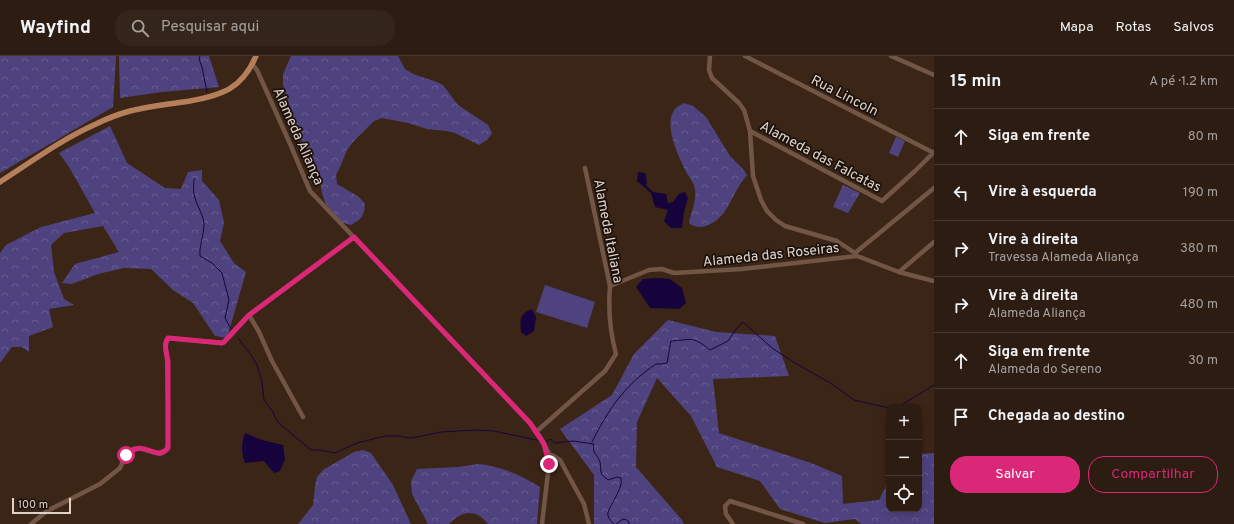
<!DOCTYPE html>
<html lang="pt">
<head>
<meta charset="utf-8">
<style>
	body { margin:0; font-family:Overpass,sans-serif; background:#34251a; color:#f1f3f6 }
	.controls { position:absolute; right:12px; bottom:12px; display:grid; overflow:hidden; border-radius:8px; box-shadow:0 2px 10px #0003 }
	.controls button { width:36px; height:36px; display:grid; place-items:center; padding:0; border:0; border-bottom:1px solid #483a31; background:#2c1c11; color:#f1f3f6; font:20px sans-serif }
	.scale { position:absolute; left:12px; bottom:10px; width:59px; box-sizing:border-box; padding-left:4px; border:2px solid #e0d1c8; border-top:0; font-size:11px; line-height:14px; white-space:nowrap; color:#e0d1c8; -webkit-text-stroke:3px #1b110b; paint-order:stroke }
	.stop { position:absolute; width:12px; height:12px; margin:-9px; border:3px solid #db2777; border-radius:50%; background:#fff }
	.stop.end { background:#db2777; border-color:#fff; box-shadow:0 1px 4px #0008 }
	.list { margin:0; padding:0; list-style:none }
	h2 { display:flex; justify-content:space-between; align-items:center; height:52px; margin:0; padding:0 16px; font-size:17px }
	h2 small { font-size:13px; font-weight:400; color:#a6a19f }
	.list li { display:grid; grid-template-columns:26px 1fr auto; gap:12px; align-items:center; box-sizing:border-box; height:56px; padding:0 16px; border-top:1px solid #483a31 }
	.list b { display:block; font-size:15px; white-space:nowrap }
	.list p { margin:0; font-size:13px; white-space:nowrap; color:#a6a19f }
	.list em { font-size:13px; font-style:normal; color:#a6a19f }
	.actions { display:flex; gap:8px; padding:12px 16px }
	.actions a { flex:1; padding:9px 0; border:1px solid #db2777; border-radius:16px; text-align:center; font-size:14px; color:#db2777 }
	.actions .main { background:#db2777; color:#fff }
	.icon { flex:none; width:22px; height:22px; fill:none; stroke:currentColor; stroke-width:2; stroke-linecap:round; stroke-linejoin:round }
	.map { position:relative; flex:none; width:934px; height:468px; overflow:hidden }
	header { display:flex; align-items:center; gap:24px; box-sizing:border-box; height:56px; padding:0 20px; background:#2c1c11; border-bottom:1px solid #483a31 }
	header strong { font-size:19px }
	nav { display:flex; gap:22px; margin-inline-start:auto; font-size:14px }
	.search { width:280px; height:36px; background:#34251a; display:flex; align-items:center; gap:10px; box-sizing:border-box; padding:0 14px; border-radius:16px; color:#a6a19f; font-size:15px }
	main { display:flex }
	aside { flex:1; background:#2c1c11 }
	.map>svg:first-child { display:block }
	.green { fill:#4f437f }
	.forest { fill:url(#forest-crowns) }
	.water { fill:#17033c }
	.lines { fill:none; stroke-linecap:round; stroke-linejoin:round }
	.stream { stroke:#17033c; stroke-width:1 }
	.minor { stroke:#715645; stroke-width:4.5 }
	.major { stroke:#b67f5c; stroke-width:5.5 }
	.route { stroke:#db2777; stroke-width:5 }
	.labels { text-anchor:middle; stroke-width:3.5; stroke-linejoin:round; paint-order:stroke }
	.street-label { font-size:14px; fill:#e0d1c8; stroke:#1b110b }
</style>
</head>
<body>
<header>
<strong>Wayfind</strong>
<div class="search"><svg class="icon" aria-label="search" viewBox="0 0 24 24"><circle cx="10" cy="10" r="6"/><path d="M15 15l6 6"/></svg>Pesquisar aqui</div>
<nav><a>Mapa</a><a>Rotas</a><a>Salvos</a></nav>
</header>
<main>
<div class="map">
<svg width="934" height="468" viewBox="0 0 934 468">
	<defs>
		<pattern id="forest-crowns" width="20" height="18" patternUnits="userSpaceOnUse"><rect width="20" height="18" fill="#4f437f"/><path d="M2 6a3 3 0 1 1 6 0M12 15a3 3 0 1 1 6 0" fill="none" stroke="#685d90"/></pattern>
	</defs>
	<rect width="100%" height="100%" fill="#3b2517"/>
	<path class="green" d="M896,81L905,85L898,101L889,97Z
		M545,229L595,246L587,272L536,256Z"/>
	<path class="forest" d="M0,0H116L113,51L0,117Z
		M119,0H209L219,31L162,36L120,42Z
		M291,0H398L405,13L413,18L434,25L443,29L458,49L488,69L492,77L487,84L479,89L455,77L447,75L427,73L408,67L382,62L374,65L352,87L347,94L340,111L336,119L337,128L359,141L365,148C364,160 362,163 351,169L343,167L330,153L325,146L322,137L319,119L316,110L312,101L297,78L283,28V18Z
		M684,47L693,50L706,61L730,100L743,113L747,119C744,123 740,128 738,132C728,148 726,162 706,170C700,172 694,171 689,167C691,156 697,144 695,133C694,126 688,120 685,114C678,99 662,66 676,52C678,50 681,49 684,47Z
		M110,70L127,107L165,132L181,133L188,116L202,114V125L219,144L224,167L220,185L234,207L246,216L227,282L215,280L193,247L173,234L151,213L124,212L98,218L72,228L62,227L75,208L119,196L103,170L64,177L51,189L54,216L64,243L74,249L49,253L53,271L29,280V296L22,291H12L0,307V197L6,189L41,171L95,157L69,111L59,97Z
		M843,129L860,137L848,157L833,151Z
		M668,264L716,276L775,280L789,320L713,323L719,377L811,407L842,420L843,448L879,444L889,424V453H919V398L934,397V468H861L855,463L825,467L780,453L760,425L717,411L691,360L657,322L637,366L636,411L682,464L684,468H594V419L560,373L612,339L634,298Z
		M363,394L371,397L393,429L411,468H298L313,449L315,430L317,421L323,414L354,396Z
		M478,408C500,410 521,419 540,431L537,468H488C475,452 462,455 449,468H428L412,438L411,425L417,413L458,411Z"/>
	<path class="water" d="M638,116L645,117L647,126L646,129L653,136L666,138L668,147L673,146L679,138L685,136L688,142L684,156L682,172H671L664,165L668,154L655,151L651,137L637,125Z
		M659,222L670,223L682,232L686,247L679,253L650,252L636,231L643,223Z
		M532,253L536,261L534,275L526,280L521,276C520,263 519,258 532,253Z
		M245,377L262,384L283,389L285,403L280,415L274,417L264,405L245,407C241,395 241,389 245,377Z"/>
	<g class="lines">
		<path class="stream" d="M200,0L199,3L202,11L207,36
			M194,123C194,128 193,133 194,138C196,149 203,157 204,168C204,178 199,191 200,200L212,207L222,217L229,244L225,262L231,273
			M238,282L251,299L257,309L262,326L264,344L273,356L276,363L281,369L311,394H319L335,397L357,387L385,380H400L408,382H412L441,376L475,374L494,375L541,385
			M898,351L934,329
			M546,386L550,383L555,387L573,385L594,388C591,396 598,399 600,406C601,411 600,415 602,419L608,424L617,421L621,422C624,434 605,454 608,460C609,463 612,466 614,468
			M592,386C609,352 625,329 656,308H661L667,307L671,285C693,284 691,279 710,294L728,285L737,272L743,266L772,292L795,307L832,328L854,344L889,352
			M616,468L623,463L627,464L629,466V468"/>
		<path class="minor" d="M710,0L709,14L712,22L739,47L744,54L750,75L753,120L761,144L767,155L776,164L785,170L837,185L855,197
			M745,0L934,97
			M891,0L934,19
			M252,8L257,14L291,90L310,135L530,367L539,379L550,399L554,400L560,404L584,448L589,468
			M750,75L882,145L915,115L934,96
			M856,199L855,197L934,132
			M899,216L934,186
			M610,230L649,214L662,213L674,217L742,213L857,200L899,216L934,225
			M249,259L259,276L272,305L303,361
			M537,375L605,315L616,298C610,276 608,254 610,230L585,112
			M31,468L47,455L100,428L120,412L126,399L133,393L139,392L160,398C167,395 168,393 168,386C168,359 168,331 167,304C167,296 163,289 168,282L222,287L224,286L249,259L354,181
			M542,468L549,408L546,396
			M733,468L726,458L725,450L730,445L803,468"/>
		<path class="major" d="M0,126C31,106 62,83 96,68C106,63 119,58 130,55C149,50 170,48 190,45C222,39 242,33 256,0"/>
	</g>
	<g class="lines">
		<path class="route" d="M126,399C144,381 155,407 168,392V305C167,298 163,289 168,282L222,287L224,286L249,259L354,181L530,367L544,388L549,408"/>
	</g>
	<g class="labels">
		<g class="street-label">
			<text transform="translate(845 39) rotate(27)" y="5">Rua Lincoln</text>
			<text transform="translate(299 80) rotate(66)" y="5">Alameda Aliança</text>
			<text transform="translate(821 100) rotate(28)" y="5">Alameda das Falcatas</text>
			<text transform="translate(609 175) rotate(79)" y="5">Alameda Italiana</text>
			<text transform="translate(771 198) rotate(-6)" y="5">Alameda das Roseiras</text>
		</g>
	</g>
</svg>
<div class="controls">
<button>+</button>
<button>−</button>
<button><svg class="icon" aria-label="locate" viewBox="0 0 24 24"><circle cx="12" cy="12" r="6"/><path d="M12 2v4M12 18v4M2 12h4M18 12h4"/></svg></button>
</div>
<div class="scale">100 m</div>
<div class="stop" style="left:126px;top:399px"></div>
<div class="stop end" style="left:549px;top:408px"></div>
</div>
<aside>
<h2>15 min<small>A pé · 1.2 km</small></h2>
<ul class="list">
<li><svg class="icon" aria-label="ahead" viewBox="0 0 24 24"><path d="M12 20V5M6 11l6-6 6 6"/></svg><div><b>Siga em frente</b></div><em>80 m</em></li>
<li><svg class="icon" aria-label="left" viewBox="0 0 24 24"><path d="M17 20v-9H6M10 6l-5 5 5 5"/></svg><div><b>Vire à esquerda</b></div><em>190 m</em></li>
<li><svg class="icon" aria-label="right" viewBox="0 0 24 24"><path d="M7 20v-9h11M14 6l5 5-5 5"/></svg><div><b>Vire à direita</b><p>Travessa Alameda Aliança</p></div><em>380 m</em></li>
<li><svg class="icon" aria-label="right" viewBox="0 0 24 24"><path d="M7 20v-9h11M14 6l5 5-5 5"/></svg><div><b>Vire à direita</b><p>Alameda Aliança</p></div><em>480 m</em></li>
<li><svg class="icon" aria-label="ahead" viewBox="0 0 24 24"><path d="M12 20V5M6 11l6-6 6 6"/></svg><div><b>Siga em frente</b><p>Alameda do Sereno</p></div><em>30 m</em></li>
<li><svg class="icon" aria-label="arrive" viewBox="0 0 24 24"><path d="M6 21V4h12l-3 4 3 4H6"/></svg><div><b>Chegada ao destino</b></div></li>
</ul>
<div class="actions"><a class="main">Salvar</a><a>Compartilhar</a></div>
</aside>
</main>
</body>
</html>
